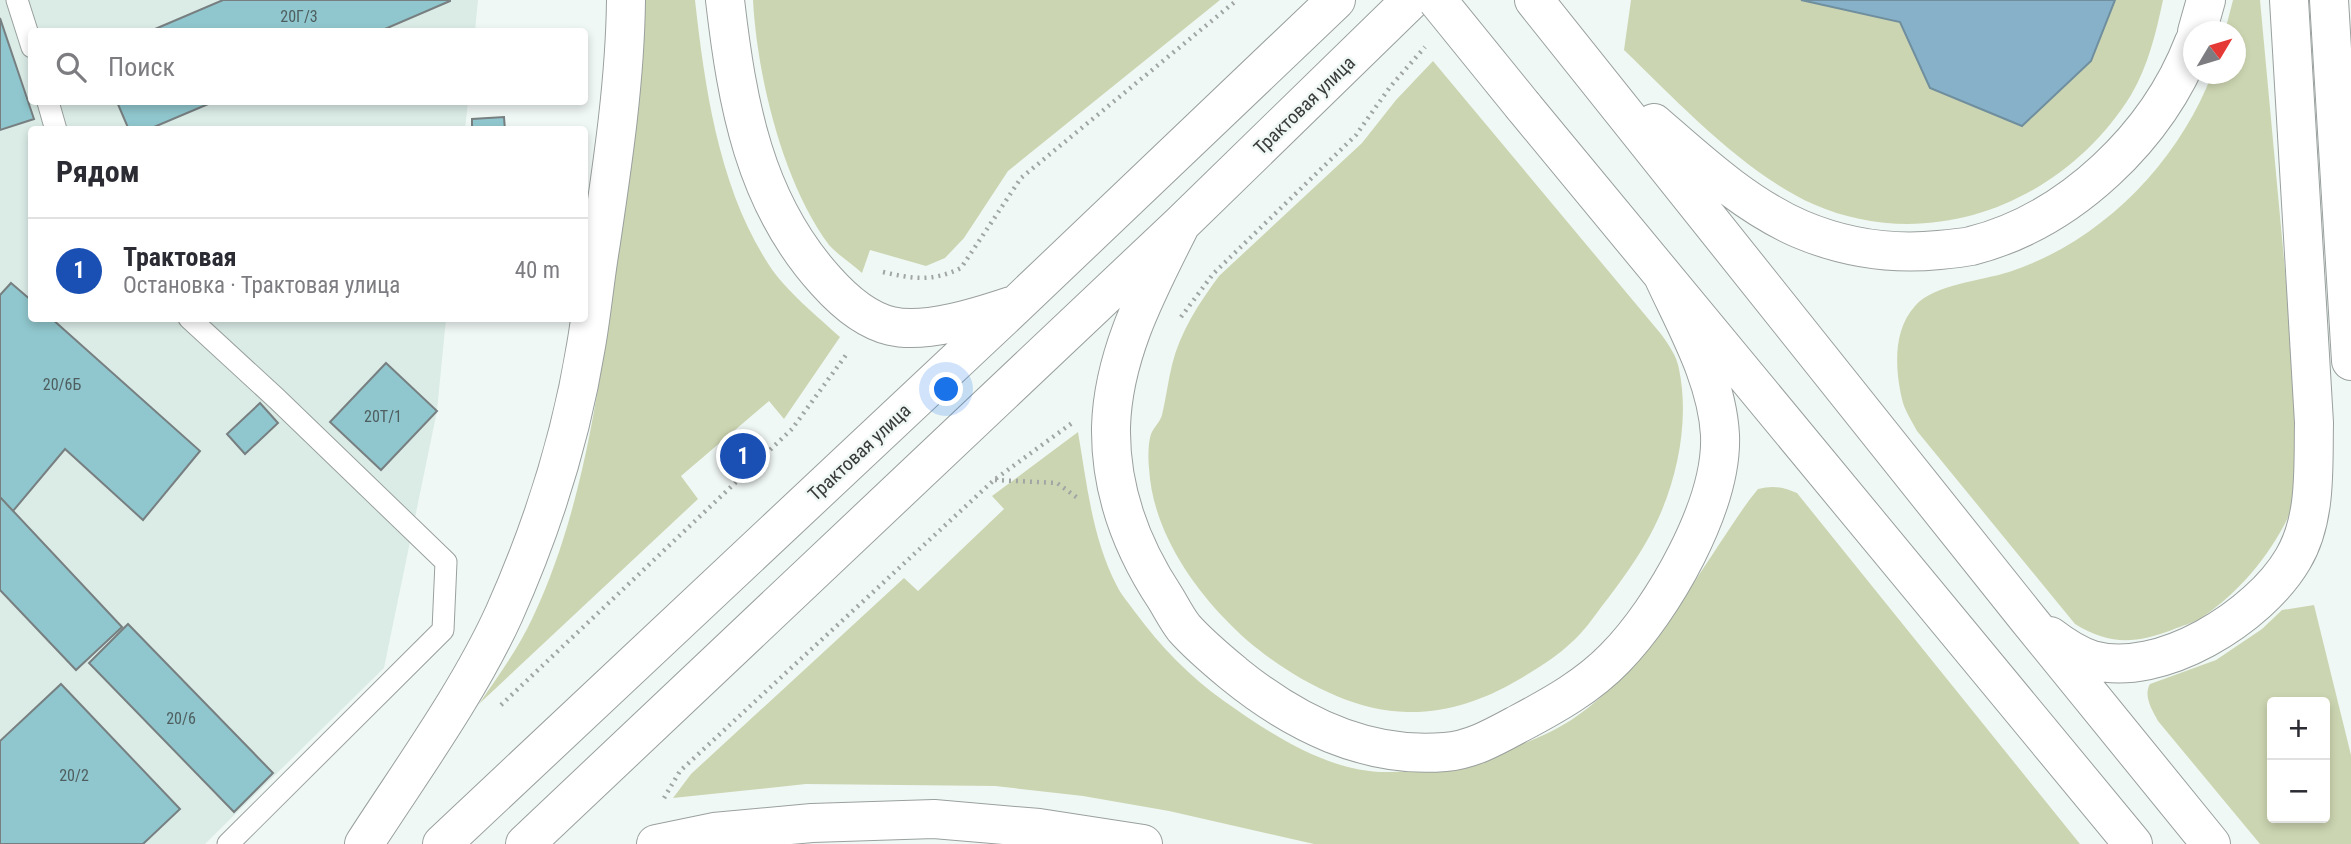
<!DOCTYPE html>
<html lang="ru">
<head>
<meta charset="utf-8">
<style>
	body { margin:0; font-family:"Roboto Condensed",sans-serif; background:#f2f2f3; color:#2b2b33 }
	.controls { position:absolute; right:21px; bottom:21px; display:grid; overflow:hidden; border-radius:7px; box-shadow:0 4px 10px #0003 }
	.controls button { width:63px; height:63px; display:grid; place-items:center; padding:0; border:0; border-bottom:2px solid #e1e1e2; background:#fff; color:#2b2b33; font:35px sans-serif }
	.compass { position:absolute; left:2183px; top:21px; width:63px; height:63px; border-radius:50%; background:#fff; box-shadow:0 4px 10px #0003; rotate:52deg }
	.you { position:absolute; left:947px; top:390px; width:24px; height:24px; margin:-18px; border:5px solid #fff; border-radius:50%; background:#1a73e8; box-shadow:0 0 0 10px #1a73e833 }
	.badge { display:grid; place-items:center; width:46px; height:46px; border-radius:50%; background:#b45309; color:#fff; font-size:23px; font-weight:700 }
	.pin { position:absolute; translate:-50% -50%; border:4px solid #fff; box-shadow:0 2px 7px #0006 }
	.list { margin:0; padding:0; list-style:none }
	h2 { display:flex; justify-content:space-between; align-items:center; height:91px; margin:0; padding:0 28px; font-size:30px }
	h2 small { font-size:23px; font-weight:400; color:#7c7c81 }
	.list li { display:grid; grid-template-columns:46px 1fr auto; gap:21px; align-items:center; box-sizing:border-box; height:105px; padding:0 28px; border-top:2px solid #e1e1e2 }
	.list b { display:block; font-size:26px; white-space:nowrap }
	.list p { margin:0; font-size:23px; white-space:nowrap; color:#7c7c81 }
	.list em { font-size:23px; font-style:normal; color:#7c7c81 }
	.icon { flex:none; width:38px; height:38px; fill:none; stroke:currentColor; stroke-width:2; stroke-linecap:round; stroke-linejoin:round }
	.map { position:relative; flex:none; width:2351px; height:844px; overflow:hidden }
	.search { position:absolute; background:#fff; box-shadow:0 4px 10px #0003; left:28px; top:28px; width:560px; height:77px; display:flex; align-items:center; gap:18px; box-sizing:border-box; padding:0 24px; border-radius:7px; color:#7c7c81; font-size:26px }
	.panel { position:absolute; background:#fff; box-shadow:0 4px 10px #0003; left:28px; top:126px; width:560px; height:196px; border-radius:7px }
	.map>svg:first-child { display:block }
	.built { fill:#dbece7 }
	.green { fill:#ccd5b1; fill-rule:evenodd }
	.water { fill:#86b1c9; stroke:#6f8e9e; stroke-width:2 }
	.building { fill:#90c7ce; stroke:#777f80; stroke-width:2 }
	.lines { fill:none; stroke-linecap:round; stroke-linejoin:round }
	.lane-casing { stroke:#99a09e; stroke-width:23 }
	.secondary-casing { stroke:#99a09e; stroke-width:40 }
	.primary-casing { stroke:#99a09e; stroke-width:40 }
	.path { stroke:#a0a6a4; stroke-width:4.5; stroke-dasharray:2 5; stroke-linecap:butt }
	.lane { stroke:#fff; stroke-width:21 }
	.secondary { stroke:#fff; stroke-width:38 }
	.primary { stroke:#fff; stroke-width:38 }
	.primary-bridge-casing { stroke:#99a09e; stroke-width:40; stroke-linecap:butt }
	.primary-bridge { stroke:#fff; stroke-width:38 }
	.labels { text-anchor:middle; stroke-width:5; stroke-linejoin:round; paint-order:stroke }
	.number-label { font-size:16px; fill:#4e5e5f }
	.street-label { font-size:19px; fill:#383b3a; stroke:#f0f8f6 }
</style>
</head>
<body>
<div class="map">
<svg width="2351" height="844" viewBox="0 0 2351 844">
	<rect width="100%" height="100%" fill="#f0f8f6"/>
	<path class="built" d="M0,0H478L475,31L32,32V102H468L465,129L32,130V318L446,319L437,411L384,668L205,844H0Z"/>
	<path class="green" d="M641,0H695C705,89 719,188 769,265C785,290 818,317 840,337L784,419L769,401L681,476L698,499L479,704C498,676 518,649 532,619C571,537 589,447 603,358C622,240 631,120 641,0Z
		M753,0H1220L1008,171L964,238L945,258L926,266L870,250L862,273C852,264 838,255 829,245C783,183 757,76 753,0Z
		M1631,0H1801L1900,22L1930,88L2091,61L2115,0H2163C2156,33 2148,66 2131,95C2065,202 1931,256 1813,204C1744,173 1678,102 1624,50Z
		M2233,0H2260L2303,465C2301,477 2300,491 2295,502C2276,548 2243,590 2201,618C2193,623 2181,626 2172,630C2135,644 2109,645 2075,624L1917,431C1912,422 1906,412 1903,403C1895,372 1892,331 1915,306C1934,284 1981,281 2009,272C2101,242 2178,163 2212,74H2236V32L2225,31Z
		M1433,61L1661,334C1668,344 1677,356 1679,369C1689,417 1679,472 1659,517C1646,546 1628,572 1609,597C1599,609 1591,622 1581,633C1564,652 1540,667 1518,680C1484,700 1447,713 1407,712C1344,712 1267,664 1226,620C1187,580 1152,525 1149,468C1148,458 1148,443 1151,434C1154,427 1160,422 1162,415C1166,398 1168,381 1172,365C1180,332 1199,303 1219,276L1362,143L1396,100Z
		M1078,432C1087,484 1092,538 1117,586C1121,595 1129,603 1135,612C1161,647 1189,676 1224,701C1272,735 1330,774 1392,772C1421,771 1447,765 1475,758C1511,749 1547,737 1577,716C1636,675 1679,605 1718,546C1731,527 1743,507 1758,489C1773,485 1783,487 1797,493L2080,844H1314L1169,811L1083,796L995,786L806,784L673,798L691,774L904,578L918,591L1004,509L992,496Z
		M2314,605L2351,755V844H2260L2158,721C2152,710 2143,696 2150,684L2216,660L2262,629L2282,610ZM2325,702V818H2272V702Z"/>
	<path class="water" d="M1801,0H2115L2091,61L2022,126L1930,88L1900,22Z"/>
	<path class="building" d="M223,0H450V1L378,32H148Z
		M0,18L34,119L0,130Z
		M117,102H213L147,130H129Z
		M504,117L505,130H472V119Z
		M11,283L32,301V318H51L200,451L143,520L65,449L13,511L0,497V295Z
		M386,363L437,411L381,470L330,422Z
		M260,403L278,423L245,454L227,434Z
		M0,497L122,627L76,670L0,590Z
		M128,624L273,773L234,812L89,663Z
		M61,684L180,809L143,844H0V741Z"/>
	<g class="lines">
		<defs>
			<path id="lane" d="M17,0L32,47
				M48,102L56,130
				M189,318L277,399L446,562L443,630L228,844"/>
			<path id="secondary" d="M2329,0L2351,361"/>
			<path id="primary" d="M725,0C737,103 754,202 826,281C843,300 865,320 891,326C925,334 978,317 1011,306
				M1534,0L2028,619L2211,844
				M2197,32L2206,0
				M1523,106L2133,844
				M1654,123C1699,162 1745,205 1800,229C1845,248 1890,255 1939,250C1950,249 1961,248 1971,246C2070,221 2158,136 2194,42
				M1181,224C1149,288 1113,353 1111,427C1110,490 1132,548 1166,599C1172,609 1177,619 1184,628C1199,645 1216,659 1234,674C1293,722 1366,759 1445,752C1472,750 1496,736 1520,723C1554,705 1588,686 1615,658C1663,609 1723,505 1720,435C1717,379 1686,326 1663,276
				M2050,636C2063,646 2077,655 2092,660C2160,679 2259,617 2293,559C2317,519 2313,467 2314,423L2289,0
				M364,844C411,771 468,693 504,614C542,529 571,438 586,346C592,312 595,277 601,242C613,161 625,81 626,0
				M442,844L1016,305L1336,0
				M525,844L1181,224L1411,0
				M656,844L714,832L812,823L934,819L1039,828L1143,844"/>
		</defs>
		<use href="#lane" class="lane-casing"/>
		<use href="#secondary" class="secondary-casing"/>
		<use href="#primary" class="primary-casing"/>
		<path class="path" d="M883,272C913,279 932,282 961,268L1021,178L1237,0
			M1181,317L1213,274L1356,135L1390,87L1425,47
			M995,480L1057,483L1079,499
			M501,705L792,429L846,355
			M664,798L680,771L994,480L1072,423"/>
		<use href="#lane" class="lane"/>
		<use href="#secondary" class="secondary"/>
		<use href="#primary" class="primary"/>
		<defs>
			<path id="primary-bridge" d="M1437,0L1523,106"/>
		</defs>
		<use href="#primary-bridge" class="primary-bridge-casing"/>
		<use href="#primary-bridge" class="primary-bridge"/>
	</g>
	<g class="labels">
		<g class="number-label">
			<text x="299" y="22">20Г/3</text>
			<text x="62" y="390">20/6Б</text>
			<text x="383" y="422">20Т/1</text>
			<text x="181" y="724">20/6</text>
			<text x="74" y="781">20/2</text>
		</g>
		<g class="street-label">
			<text transform="translate(1304 105) rotate(-44)" y="7">Трактовая улица</text>
			<text transform="translate(859 452) rotate(-43)" y="7">Трактовая улица</text>
		</g>
	</g>
</svg>
<div class="controls">
<button>+</button>
<button>−</button>
</div>
<svg class="compass" viewBox="-18 -18 36 36"><path d="M0-13l5 13h-10z" fill="#e53935"/><path d="M0 13l5-13h-10z" fill="#7c7c81"/></svg>
<div class="you"></div>
<div class="pin badge" style="left:743px;top:456px;background:#1a4fb4">1</div>
<div class="search"><svg class="icon" aria-label="search" viewBox="0 0 24 24"><circle cx="10" cy="10" r="6"/><path d="M15 15l6 6"/></svg>Поиск</div>
<section class="panel">
<h2>Рядом<small></small></h2>
<ul class="list">
<li><span class="badge" style="background:#1a4fb4">1</span><div><b>Трактовая</b><p>Остановка · Трактовая улица</p></div><em>40 m</em></li>
</ul>
</section>
</div>
</body>
</html>
